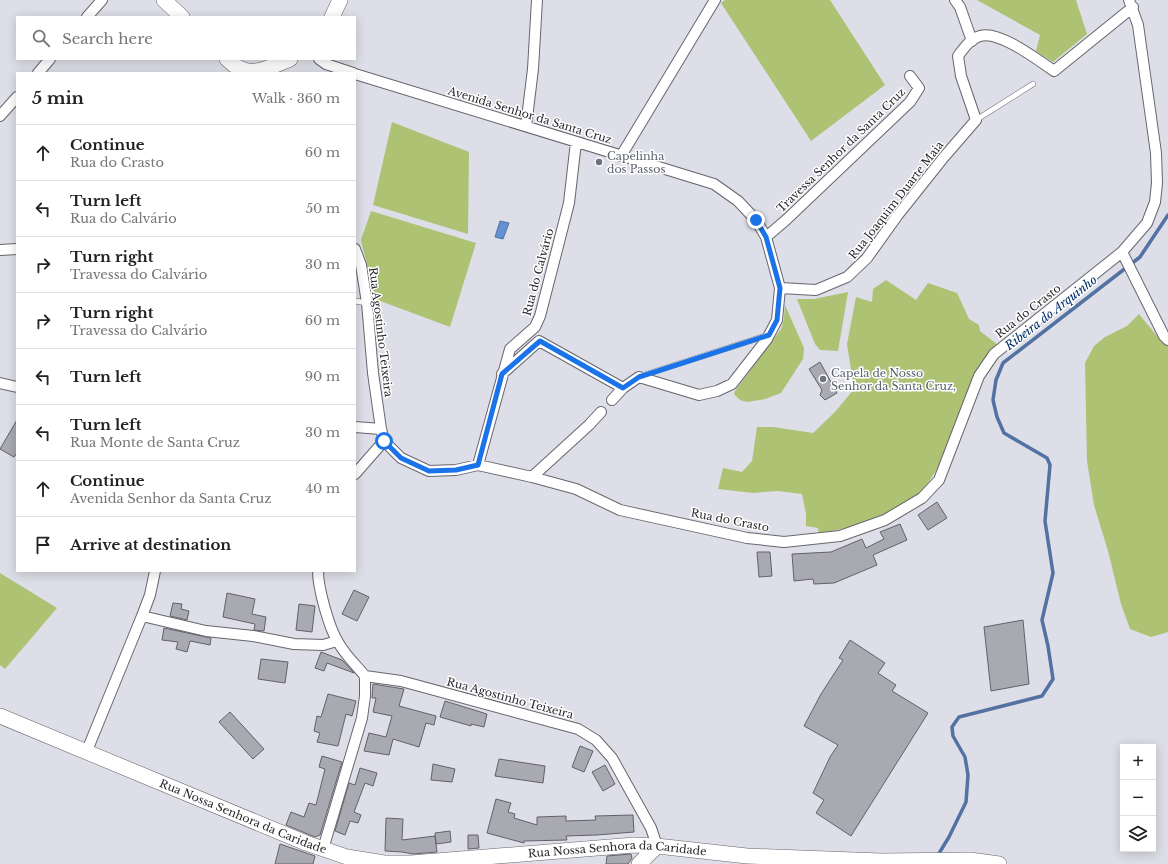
<!DOCTYPE html>
<html lang="en">
<head>
<meta charset="utf-8">
<style>
	body { margin:0; font-family:"Libre Baskerville",serif; background:#f6f6f6; color:#222 }
	.controls { position:absolute; right:12px; bottom:12px; display:grid; overflow:hidden; border-radius:0px; box-shadow:0 2px 10px #0003 }
	.controls button { width:36px; height:36px; display:grid; place-items:center; padding:0; border:0; border-bottom:1px solid #e0e0e0; background:#fff; color:#222; font:20px sans-serif }
	.stop { position:absolute; width:12px; height:12px; margin:-9px; border:3px solid #1a73e8; border-radius:50%; background:#fff }
	.stop.end { background:#1a73e8; border-color:#fff; box-shadow:0 1px 4px #0008 }
	.list { margin:0; padding:0; list-style:none }
	h2 { display:flex; justify-content:space-between; align-items:center; height:52px; margin:0; padding:0 16px; font-size:17px }
	h2 small { font-size:13px; font-weight:400; color:#767676 }
	.list li { display:grid; grid-template-columns:26px 1fr auto; gap:12px; align-items:center; box-sizing:border-box; height:56px; padding:0 16px; border-top:1px solid #e0e0e0 }
	.list b { display:block; font-size:15px; white-space:nowrap }
	.list p { margin:0; font-size:13px; white-space:nowrap; color:#767676 }
	.list em { font-size:13px; font-style:normal; color:#767676 }
	.icon { flex:none; width:22px; height:22px; fill:none; stroke:currentColor; stroke-width:2; stroke-linecap:round; stroke-linejoin:round }
	.map { position:relative; flex:none; width:1168px; height:864px; overflow:hidden }
	.search { position:absolute; background:#fff; box-shadow:0 2px 10px #0003; left:16px; top:16px; width:340px; height:44px; display:flex; align-items:center; gap:10px; box-sizing:border-box; padding:0 14px; border-radius:0px; color:#767676; font-size:15px }
	.panel { position:absolute; background:#fff; box-shadow:0 2px 10px #0003; left:16px; top:72px; width:340px; height:500px; border-radius:0px }
	.map>svg:first-child { display:block }
	.green { fill:#adc272 }
	.water { fill:#6292d4; stroke:#5172a2 }
	.lines { fill:none; stroke-linecap:round; stroke-linejoin:round }
	.stream { stroke:#5172a2; stroke-width:3.5 }
	.building { fill:#a9a9b2; stroke:#62616a }
	.lane-casing { stroke:#66666e; stroke-width:6 }
	.street-casing { stroke:#66666e; stroke-width:12 }
	.secondary-casing { stroke:#66666e; stroke-width:16 }
	.lane { stroke:#fff; stroke-width:5 }
	.street { stroke:#fff; stroke-width:10 }
	.secondary { stroke:#fff; stroke-width:15 }
	.route { stroke:#1a73e8; stroke-width:5 }
	.worship-dot { fill:#6b7280; stroke:#fff; stroke-width:1.5 }
	.labels { text-anchor:middle; stroke-width:3; stroke-linejoin:round; paint-order:stroke }
	.street-label { font-size:11px; fill:#29292d; stroke:#fff }
	.worship-label { font-size:11px; fill:#5b616d; stroke:#fff; text-anchor:start }
	.water-label { font-size:12px; font-style:italic; fill:#00306a; stroke:#fff }
</style>
</head>
<body>
<div class="map">
<svg width="1168" height="864" viewBox="0 0 1168 864">
	<rect width="100%" height="100%" fill="#dedee8"/>
	<path class="green" d="M725,0H830L885,85L811,141L721,3Z
		M977,0H1076L1087,34L1053,62L1036,51L1040,35Z
		M392,122L469,152L468,234L373,205Z
		M371,211L476,243L450,327L375,299L361,240Z
		M886,280L916,300L928,283L957,293L969,319L979,325L980,331L998,345L940,464L923,491L889,518L819,534L818,528L806,526V514L802,494L778,491L753,493L718,489L723,468L742,472L752,461L757,427H773L813,433L835,412L854,389L847,344L856,297L872,302L873,289Z
		M848,292L838,351L820,350L815,344L797,299H814Z
		M785,305L804,348L803,359L781,393L765,399L747,402L740,400L734,394L735,391L781,329L784,319Z
		M1139,314L1157,336L1168,338V632L1151,637L1130,629L1121,604L1108,551L1094,505L1087,461L1085,363L1094,346L1105,337L1127,326Z
		M0,573L57,608L5,669L0,665Z"/>
	<path class="water" d="M500,221L509,223L503,239L495,237Z"/>
	<g class="lines">
		<path class="stream" d="M938,855L949,837L966,802L968,775L965,757L953,736L952,727L959,717L1042,696L1053,679L1048,646L1042,620L1053,573L1045,521L1050,465L1047,458L1004,433L997,417L993,400L996,380L1003,363L1140,257L1168,215"/>
	</g>
	<path class="building" d="M820,362L837,393L825,400L820,395L822,390L809,369Z
		M17,420V453L14,457L0,449Z
		M937,502L947,518L928,530L918,515Z
		M900,524L907,540L873,555L877,565L834,583L814,584L813,579L794,581L792,554L831,552L862,539L866,548L884,539L880,532Z
		M757,552H770L772,576L759,577Z
		M354,590L369,597L357,621L342,614Z
		M227,593L255,599L252,614L266,617L264,631L254,630L255,624L223,617Z
		M173,603L182,604L181,609L189,611L187,620L170,616Z
		M299,604L315,606L312,632L296,630Z
		M1023,620L1029,684L991,691L984,627Z
		M164,628L211,638L210,645L190,641L187,652L176,649L178,642L162,640Z
		M850,640L885,663L878,673L896,685L892,691L928,713L851,836L816,813L824,800L813,793L830,757L838,745L804,726L821,694L843,660L839,658Z
		M321,652L342,660L354,673L327,663L324,671L315,668Z
		M261,659L288,662L285,683L258,679Z
		M373,684L404,689L399,706L436,716L434,725L426,723L419,747L393,739L389,755L364,751L369,733L386,737L392,716L373,712L376,698H372Z
		M328,694L356,701L352,716L346,714L338,746L317,742L320,733L314,731L317,716L321,717Z
		M445,701L487,714L484,727L471,724V726L440,717Z
		M230,712L264,749L253,759L219,722Z
		M580,746L593,751L584,772L572,767Z
		M322,756L342,762L320,835L315,837L286,825L291,812L304,817L309,803L316,805L325,769L319,767Z
		M499,759L545,766L543,783L495,776Z
		M433,764L455,769L452,782L431,780Z
		M605,765L615,784L603,791L592,772Z
		M360,768L377,773L373,786L365,783L354,812L361,815L358,823L350,821L345,835L335,831L349,783L355,785Z
		M496,799L511,803L508,812L515,814L514,818L537,825V817L566,816V821L596,820L595,816L633,815L634,832L597,835L566,836L567,840L524,841V843L487,833Z
		M386,818L403,819L402,840L435,836L437,852L413,854L402,852L385,851Z
		M450,831L451,842L436,844L435,833Z
		M468,835H478L479,848L468,849Z
		M280,844L315,856L313,864H275Z
		M631,854L632,858L628,864H606L607,856Z"/>
	<g class="lines">
		<defs>
			<path id="lane" d="M976,120L1033,84
				M355,301L367,303
				M641,376L768,335"/>
			<path id="street" d="M955,0L960,7L972,41
				M87,17L102,0
				M319,59L326,64L353,73
				M38,73L50,59
				M355,74L714,184L738,201L756,220L766,237L780,288L777,320L767,339L732,384L717,391L699,395L639,377L623,388L612,400
				M0,116L17,97
				M526,126L533,69L537,0
				M621,156L715,0
				M766,237L786,220L910,102L919,88L910,76
				M355,249L361,265L367,303L373,373L381,429L384,441L401,458L429,471L456,470L478,465L532,477L576,489L620,510L747,538L784,542L840,536L885,520L922,498L939,480L979,376L994,354L1122,252L1147,223L1155,202L1157,183L1156,153L1138,25L1129,0
				M0,250L17,249
				M1122,252L1164,336L1168,340
				M780,288L816,290L847,277L867,258L897,216L944,157L976,120L961,76L958,56C964,48 970,39 980,36C999,30 1038,60 1054,71L1133,7
				M502,374L539,341L623,388
				M0,383L17,387
				M355,427L381,429
				M478,465L510,349L535,327L540,316L569,203L576,142
				M355,474L384,441
				M532,477L589,425L601,412
				M318,571C318,588 329,628 338,642C345,655 356,665 365,676V696L362,718L323,849
				M142,616L150,595L155,571
				M365,676L401,681L578,729L596,740L612,758L651,828L657,846
				M86,753L142,616L206,631L253,636L294,644L323,645L337,641"/>
			<g id="secondary">
				<path d="M164,0L182,17"/>
				<path d="M332,17L340,0"/>
				<path d="M227,59C249,81 265,69 290,59"/>
				<path id="s1" d="M0,716L306,843L347,857L384,863H411L634,845L657,846L747,856L881,861L970,860L999,864"/>
				<path d="M639,864L657,846"/>
			</g>
		</defs>
		<use href="#lane" class="lane-casing"/>
		<use href="#street" class="street-casing"/>
		<use href="#secondary" class="secondary-casing"/>
		<use href="#lane" class="lane"/>
		<use href="#street" class="street"/>
		<use href="#secondary" class="secondary"/>
	</g>
	<g class="lines">
		<path class="route" d="M384,441L401,458L429,471L456,470L478,465L502,374L540,341L623,388L639,377L769,335L777,320L780,288L766,237L756,220"/>
	</g>
	<g class="worship-dot">
		<circle cx="599" cy="162" r="4"/>
		<circle cx="823" cy="379" r="4"/>
	</g>
	<g class="labels">
		<g class="street-label">
			<text transform="translate(530 115) rotate(17)" y="4">Avenida Senhor da Santa Cruz</text>
			<text transform="translate(841 150) rotate(-44)" y="4">Travessa Senhor da Santa Cruz</text>
			<text transform="translate(896 200) rotate(-52)" y="4">Rua Joaquim Duarte Maia</text>
			<text transform="translate(538 272) rotate(-75)" y="4">Rua do Calvário</text>
			<text transform="translate(1028 311) rotate(-38)" y="4">Rua do Crasto</text>
			<text transform="translate(381 332) rotate(83)" y="4">Rua Agostinho Teixeira</text>
			<text transform="translate(730 520) rotate(11)" y="4">Rua do Crasto</text>
			<text transform="translate(510 698) rotate(15)" y="4">Rua Agostinho Teixeira</text>
			<text dy="4" stroke="none"><textPath href="#s1" startOffset="263">Rua Nossa Senhora da Caridade</textPath></text>
			<text dy="4" stroke="none"><textPath href="#s1" startOffset="646">Rua Nossa Senhora da Caridade</textPath></text>
		</g>
		<g class="worship-label">
			<text x="607" y="160">Capelinha<tspan x="607" dy="13">dos Passos</tspan></text>
			<text x="831" y="377">Capela de Nosso<tspan x="831" dy="13">Senhor da Santa Cruz,</tspan></text>
		</g>
		<g class="water-label">
			<text transform="translate(1051 313) rotate(-38)" y="4">Ribeira do Arquinho</text>
		</g>
	</g>
</svg>
<div class="controls">
<button>+</button>
<button>−</button>
<button><svg class="icon" aria-label="layers" viewBox="0 0 24 24"><path d="M12 4l9 5-9 5-9-5zM3 14l9 5 9-5"/></svg></button>
</div>
<div class="stop" style="left:384px;top:441px"></div>
<div class="stop end" style="left:756px;top:220px"></div>
<div class="search"><svg class="icon" aria-label="search" viewBox="0 0 24 24"><circle cx="10" cy="10" r="6"/><path d="M15 15l6 6"/></svg>Search here</div>
<section class="panel">
<h2>5 min<small>Walk · 360 m</small></h2>
<ul class="list">
<li><svg class="icon" aria-label="ahead" viewBox="0 0 24 24"><path d="M12 20V5M6 11l6-6 6 6"/></svg><div><b>Continue</b><p>Rua do Crasto</p></div><em>60 m</em></li>
<li><svg class="icon" aria-label="left" viewBox="0 0 24 24"><path d="M17 20v-9H6M10 6l-5 5 5 5"/></svg><div><b>Turn left</b><p>Rua do Calvário</p></div><em>50 m</em></li>
<li><svg class="icon" aria-label="right" viewBox="0 0 24 24"><path d="M7 20v-9h11M14 6l5 5-5 5"/></svg><div><b>Turn right</b><p>Travessa do Calvário</p></div><em>30 m</em></li>
<li><svg class="icon" aria-label="right" viewBox="0 0 24 24"><path d="M7 20v-9h11M14 6l5 5-5 5"/></svg><div><b>Turn right</b><p>Travessa do Calvário</p></div><em>60 m</em></li>
<li><svg class="icon" aria-label="left" viewBox="0 0 24 24"><path d="M17 20v-9H6M10 6l-5 5 5 5"/></svg><div><b>Turn left</b></div><em>90 m</em></li>
<li><svg class="icon" aria-label="left" viewBox="0 0 24 24"><path d="M17 20v-9H6M10 6l-5 5 5 5"/></svg><div><b>Turn left</b><p>Rua Monte de Santa Cruz</p></div><em>30 m</em></li>
<li><svg class="icon" aria-label="ahead" viewBox="0 0 24 24"><path d="M12 20V5M6 11l6-6 6 6"/></svg><div><b>Continue</b><p>Avenida Senhor da Santa Cruz</p></div><em>40 m</em></li>
<li><svg class="icon" aria-label="arrive" viewBox="0 0 24 24"><path d="M6 21V4h12l-3 4 3 4H6"/></svg><div><b>Arrive at destination</b></div></li>
</ul>
</section>
</div>
</body>
</html>
